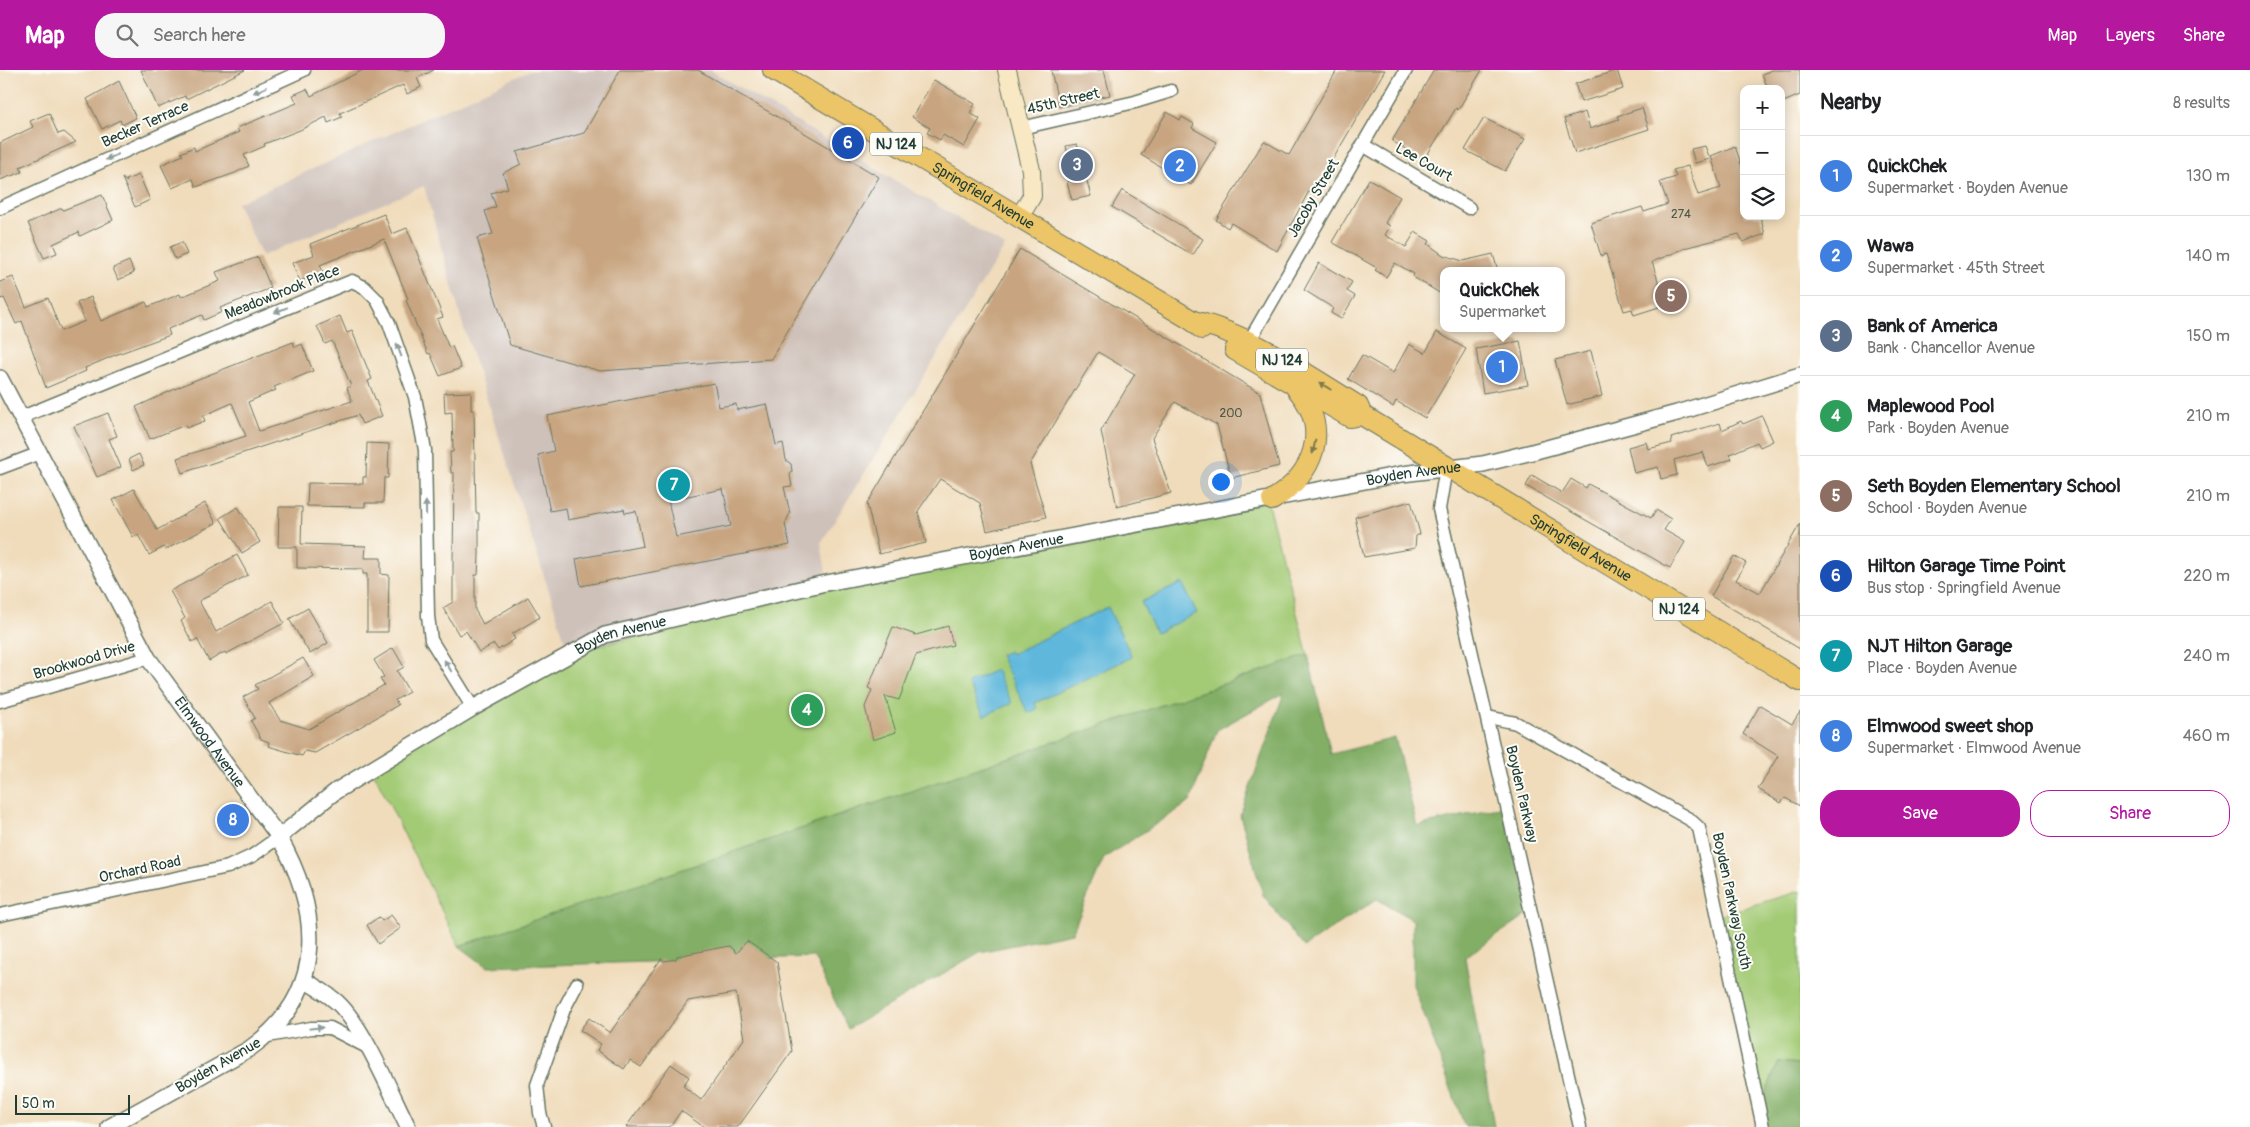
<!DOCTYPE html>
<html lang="en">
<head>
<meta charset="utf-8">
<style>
	body { margin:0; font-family:Pangolin,sans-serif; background:#f6f6f6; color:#202124 }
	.controls { position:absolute; right:15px; top:15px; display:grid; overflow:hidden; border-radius:10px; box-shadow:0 2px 12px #0003 }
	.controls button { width:45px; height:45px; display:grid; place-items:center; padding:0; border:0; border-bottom:1px solid #e0e0e0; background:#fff; color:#202124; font:25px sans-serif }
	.scale { position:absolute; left:15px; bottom:12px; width:115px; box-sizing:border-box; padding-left:5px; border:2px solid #1f3d34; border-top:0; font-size:14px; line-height:18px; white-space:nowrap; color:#1f3d34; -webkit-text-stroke:4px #fdfcf7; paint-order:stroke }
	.you { position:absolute; left:1220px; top:411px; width:18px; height:18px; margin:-12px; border:4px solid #fff; border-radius:50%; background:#1a73e8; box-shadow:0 0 0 8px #1a73e833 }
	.badge { display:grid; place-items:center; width:32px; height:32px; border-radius:50%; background:#b5179e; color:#fff; font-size:16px; font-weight:700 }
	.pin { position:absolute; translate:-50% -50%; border:2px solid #fff; box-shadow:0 1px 5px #0006 }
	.popup { position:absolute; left:1440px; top:197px; width:125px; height:65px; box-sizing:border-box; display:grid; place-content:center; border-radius:10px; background:#fff; filter:drop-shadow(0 1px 4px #0005); font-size:16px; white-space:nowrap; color:#757577 }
	.popup b { font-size:19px; color:#202124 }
	.popup::after { content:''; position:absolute; left:50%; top:100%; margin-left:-10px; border:10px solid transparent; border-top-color:#fff }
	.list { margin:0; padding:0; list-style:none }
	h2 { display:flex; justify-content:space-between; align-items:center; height:65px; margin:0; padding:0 20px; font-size:21px }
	h2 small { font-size:16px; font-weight:400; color:#757577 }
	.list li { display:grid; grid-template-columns:32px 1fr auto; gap:15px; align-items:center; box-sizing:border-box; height:80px; padding:0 20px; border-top:1px solid #e0e0e0 }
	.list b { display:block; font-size:19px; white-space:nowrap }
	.list p { margin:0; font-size:16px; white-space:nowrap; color:#757577 }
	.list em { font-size:16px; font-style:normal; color:#757577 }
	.actions { display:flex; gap:10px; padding:15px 20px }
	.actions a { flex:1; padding:11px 0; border:1px solid #b5179e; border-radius:20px; text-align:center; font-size:18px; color:#b5179e }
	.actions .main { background:#b5179e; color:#fff }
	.icon { flex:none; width:28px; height:28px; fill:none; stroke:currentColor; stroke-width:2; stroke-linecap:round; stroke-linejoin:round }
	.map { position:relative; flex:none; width:1800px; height:1057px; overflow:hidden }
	header { display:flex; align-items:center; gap:30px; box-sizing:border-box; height:70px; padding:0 25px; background:#b5179e; color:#fff }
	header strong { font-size:24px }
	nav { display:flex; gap:28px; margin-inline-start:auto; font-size:18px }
	.search { width:350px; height:45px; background:#f6f6f6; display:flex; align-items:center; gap:12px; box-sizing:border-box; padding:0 18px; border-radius:20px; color:#757577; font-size:19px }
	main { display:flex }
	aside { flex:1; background:#fff }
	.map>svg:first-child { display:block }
	.industrial { fill:#cec1ba }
	.green { fill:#a3ca75; stroke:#618454 }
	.forest { fill:#82ae66; stroke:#50764d }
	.water { fill:#5eb8dc; stroke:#3e7a88 }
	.building { fill:#c8a580; fill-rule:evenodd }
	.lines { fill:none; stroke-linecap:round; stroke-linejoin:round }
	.minor-casing { stroke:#687563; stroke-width:15 }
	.tertiary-casing { stroke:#687563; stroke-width:18 }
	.secondary-casing { stroke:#687563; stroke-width:20 }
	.primary-casing { stroke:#687563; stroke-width:22 }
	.minor { stroke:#fff; stroke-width:12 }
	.tertiary { stroke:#fff; stroke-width:15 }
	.secondary { stroke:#f8e8c3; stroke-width:18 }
	.primary { stroke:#edc569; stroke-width:20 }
	.oneway { fill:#8f9e9a }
	.oneway2 { fill:#7c7a4c }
	.labels { text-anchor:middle; stroke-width:4; stroke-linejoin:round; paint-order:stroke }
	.number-label { font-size:12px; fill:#495747 }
	.shield { fill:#fdfcf7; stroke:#62766e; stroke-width:1 }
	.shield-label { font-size:14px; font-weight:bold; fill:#1f3d34 }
	.street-label { font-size:15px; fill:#1f3d34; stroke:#fdfcf7 }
</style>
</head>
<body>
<header>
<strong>Map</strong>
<div class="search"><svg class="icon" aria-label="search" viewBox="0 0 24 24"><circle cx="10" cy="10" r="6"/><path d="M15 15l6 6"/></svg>Search here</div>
<nav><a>Map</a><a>Layers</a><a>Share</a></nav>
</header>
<main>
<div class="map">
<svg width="1800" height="1057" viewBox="0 0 1800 1057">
	<rect width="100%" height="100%" fill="#fdfcf7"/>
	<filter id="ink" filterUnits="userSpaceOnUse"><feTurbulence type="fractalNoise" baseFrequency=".02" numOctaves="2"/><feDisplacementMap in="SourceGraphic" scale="10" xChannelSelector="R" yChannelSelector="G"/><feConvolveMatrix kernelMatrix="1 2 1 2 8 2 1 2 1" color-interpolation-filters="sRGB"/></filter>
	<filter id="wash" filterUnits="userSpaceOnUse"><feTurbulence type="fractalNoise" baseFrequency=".0096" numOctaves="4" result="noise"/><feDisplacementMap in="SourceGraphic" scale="20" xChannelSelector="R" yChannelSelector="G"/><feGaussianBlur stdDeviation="1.12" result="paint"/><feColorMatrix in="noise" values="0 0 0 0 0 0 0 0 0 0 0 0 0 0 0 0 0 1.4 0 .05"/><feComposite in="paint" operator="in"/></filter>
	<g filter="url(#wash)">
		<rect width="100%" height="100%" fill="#f0dcbb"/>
		<path class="industrial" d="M532,0H710L1005,176L821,473L829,519L569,583L464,259L424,116L262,186L237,133Z"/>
		<path class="green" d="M1267,430L1308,585L459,876L370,695L569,583L829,519Z
			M1800,821V994L1779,992L1760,1035L1716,846Z"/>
		<path class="forest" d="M1308,585L1331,684L1395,668L1417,756L1507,736L1531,842L1465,887L1494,1057H1465L1413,915V850L1377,829L1304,877L1263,825L1240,745L1284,623L1217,660L1190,732L1104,788L1072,863L980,882L848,959L814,887L487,897L459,876Z
			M1779,992L1800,994V1057H1764L1760,1035Z"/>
		<path class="water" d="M1182,513L1197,543L1156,563L1141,532Z
			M1108,537L1132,587L1035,633L1037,639L1028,643L1000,585L1009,581L1011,584Z
			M996,600L1012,633L984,646L968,613Z"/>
		<g id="blocks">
			<path class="building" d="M141,0H245L186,29L185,26L158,38Z
				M363,0H434L417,8L421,17L407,24L403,15L340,43L342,47L328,53L326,47L300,60L264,74L265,76L244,85L249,96L235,103L196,117L193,109L172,118L161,95L183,85L181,83L194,77L195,81L239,62L237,58L297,33L293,25L307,19L311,26Z
				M620,0H698L879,107L771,289L600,301L510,275L477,168L493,164L485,141L496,137L491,123L508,118L503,103L521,94L517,82L584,63Z
				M1051,0H1104L1110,25L1059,37Z
				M1337,0H1385L1336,84L1311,123L1309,121L1277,181L1231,153L1228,158L1216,150L1264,71L1289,85Z
				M1434,0H1482L1458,40L1456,38L1424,90L1392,71Z
				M1617,0L1623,19L1581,32L1575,14Z
				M1772,0H1800V25L1781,33V19H1768L1762,4Z
				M934,10L975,34L970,43L980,49L964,77L943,65L940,70L927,63L930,58L912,47Z
				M119,11L136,48L122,55L120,50L102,59L87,29Z
				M1642,38L1649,59L1575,83L1564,49L1585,42L1590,59L1619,49L1617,46Z
				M1167,42L1180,50L1182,47L1194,54L1192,58L1217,72L1191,115L1141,85Z
				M49,43L58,64L64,62L76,72L20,97L22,102L0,110V73L33,57L30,51Z
				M1484,48L1525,69L1505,101L1465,80Z
				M1077,74L1091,126L1072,130L1067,112L1074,110L1066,76Z
				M1705,76L1710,89L1695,93L1691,79Z
				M1735,76L1744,103V146H1760L1765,164L1743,172L1739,164L1688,177L1652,192L1664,229L1657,231L1659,237L1634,245L1632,239L1624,241L1606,184L1601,186L1591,153L1642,137L1644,142L1668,134L1660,112L1676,107L1673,100L1688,96L1698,125L1721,118L1711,86Z
				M139,105L150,130L135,137L122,108L127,112L126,110Z
				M1369,109L1400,127L1385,153L1390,156L1385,165L1406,177L1415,162L1430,171L1428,174L1443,185L1463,191L1493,184L1498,201H1443V225L1413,207L1414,204L1395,193L1386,207L1375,200L1377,198L1332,172Z
				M1122,120L1203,169L1193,185L1112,137Z
				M102,125L113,150L80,166L79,162L53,174L57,183L44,188L28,153L62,138L63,140Z
				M384,144L392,164L407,158L443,247L437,249L449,278L452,276L461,298L440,306L430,283L428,284L406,230L408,229L384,169L320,195L323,202L300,211L292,193L314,185L310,174Z
				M182,172L187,184L175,189L170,177Z
				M1020,179L1260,323L1279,396L1231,408L1217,355L1175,332L1152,368L1171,423L1117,437L1101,361L1135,304L1098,282L1030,394L1046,447L987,461L980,433L940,409L918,441L926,473L879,484L867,434Z
				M258,187L271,218L220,238L222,242L204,250L202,245L168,259L170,265L115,285L85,298L86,301L46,318L22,251L16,254L4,228L0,229V212L13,207L26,237L48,228L61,261L85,251L77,233L91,227L101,251L146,232L148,237L180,224L181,227L220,211L216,202Z
				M129,191L134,203L118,210L113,198Z
				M1319,193L1352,212L1347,221L1355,226L1341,249L1331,243L1333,238L1304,220Z
				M340,246L347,263L352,261L372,309L368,311L382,346L362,354L358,345L182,403L177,388L246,366L232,333L203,346L205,351L186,358L185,355L150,369L136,337L188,313L293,272L295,277L302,274L313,301L274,317L276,320L248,332L259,361L352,331L347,318L351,316L336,280L332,271L325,274L317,256Z
				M1437,262L1466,279L1425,348L1396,331L1393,337L1348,309L1362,285L1393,303L1409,274L1425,283Z
				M1520,271L1528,315L1483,323L1476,279Z
				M1591,281L1602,326L1567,335L1555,290Z
				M714,313L719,337L736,334L737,340L767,334L776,375L783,373L786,390L791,394L792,401L790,405L792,416L784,417L790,443L785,454L790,475L581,516L576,489L643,476L636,441L625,443L624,439L568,450L566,438L550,441L538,385L554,381L547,346ZM723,419L731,456L676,467L668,430Z
				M471,322V340H474L476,443H479V485L478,505H475V540L483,554L528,527L540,547L512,564L515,569L498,580L494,574L479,582L466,561L459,565L443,538L453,532V493L454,403H451L450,382H453L452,342L445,343L444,323Z
				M108,343L117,366L109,369L121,397L97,407L74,356Z
				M1762,346L1773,371L1760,377L1757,372L1730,384L1732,389L1708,397L1703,382L1674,390L1677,405L1661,409L1658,397L1634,403L1628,377L1646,372L1648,379L1672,373L1671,368L1720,353L1722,360L1741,351L1743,354Z
				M367,373L389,374L388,408H384L383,433H365V437L307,436L308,413L363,414V407H366Z
				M139,384L144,395L133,400L129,389Z
				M1532,405L1562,423L1571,409L1586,418L1588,414L1651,448L1656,440L1671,449L1664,460L1685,472L1670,498L1526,416Z
				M134,419L157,460L205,433L216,453L165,480L164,477L149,485L138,465L133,467L113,430Z
				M1411,431L1420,464L1416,466L1415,478L1364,487L1355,447Z
				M238,437L260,472L242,483L220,448Z
				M279,437H302L301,474L366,476L365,488H381V504L389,505L388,562H367V504H363V499L297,498V477H278Z
				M1800,454V579L1711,526L1734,486L1746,493L1736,510L1760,523Z
				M237,485L248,505L199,531L216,562L272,531L284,553L226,584L225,582L209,591L197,569L192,572L181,551L185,548L170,521Z
				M308,538L328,573L310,584L289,549Z
				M948,556L953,575L916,585L899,630L885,626L896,662L873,670L865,637L872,620L868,618L893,557L916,565Z
				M393,578L404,597L397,601L409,622L395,630L398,635L315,683L305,681L302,686L268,676L269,672L261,669L251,651L255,648L243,627L258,619L255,615L303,588L314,606L269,633L280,650L309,659L384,615L380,609L384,607L374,590Z
				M1760,635L1792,654L1800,642V736L1785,728L1781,733L1758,719L1778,686L1743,664Z
				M391,845L401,858L378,874L367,855L379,847L382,851Z
				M747,871L777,892L792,981L738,1057H704L681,1041L670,1057H626L671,994L689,1007L683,1016L701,1030L744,969L736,923L688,931L641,997L630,990L624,999L597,980L601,974L580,960L589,948L610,963L661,889L664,891L676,889L677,886L729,876L736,883Z"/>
		</g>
	</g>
	<g filter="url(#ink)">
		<use href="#blocks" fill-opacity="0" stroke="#687563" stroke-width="1"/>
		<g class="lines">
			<defs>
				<path id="minor" d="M1021,58L1135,32L1171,21
					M1363,75L1469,138
					M0,138L304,0
					M1248,273L1406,0
					M22,347L352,211L364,217L377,230L389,253L415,327L425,380L428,546L431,570L473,638
					M0,398L40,383
					M1446,398L1439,439L1580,1057
					M0,631L148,588
					M1488,647L1516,653L1689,749L1699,758L1763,1057
					M0,845L228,797L252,786L279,767
					M268,966L311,958H330L367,977
					M544,1057L540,1043L537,1015L564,939L577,914"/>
				<g id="tertiary">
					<path id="s1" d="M0,308L148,588L279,767C322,843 327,924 249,979L109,1057"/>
					<path id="s2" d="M279,767L336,721L473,638L605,565L821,514L1402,404L1483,394L1532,382L1677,343L1800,305"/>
					<path d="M304,910C317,918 331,925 341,936C366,963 391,1023 408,1057"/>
				</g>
				<path id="secondary" d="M1007,0L1031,100L1032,126L1019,148"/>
				<g id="primary">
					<path id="s3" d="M773,0L1193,251L1202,259"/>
					<path id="s4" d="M1193,251C1248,263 1309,306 1358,336L1362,345L1800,611"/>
					<path d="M1235,280L1350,347L1362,345"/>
					<path d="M1272,430C1314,405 1332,359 1296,318"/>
				</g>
			</defs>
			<use href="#minor" class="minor-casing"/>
			<use href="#tertiary" class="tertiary-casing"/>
			<use href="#secondary" class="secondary-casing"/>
			<use href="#primary" class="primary-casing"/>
			<use href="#minor" class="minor"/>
			<use href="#tertiary" class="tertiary"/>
			<use href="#secondary" class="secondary"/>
			<use href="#primary" class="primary"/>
		</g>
		<defs><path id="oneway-solid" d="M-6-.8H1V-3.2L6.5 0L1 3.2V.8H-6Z" transform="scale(1.25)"/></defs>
		<g class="oneway">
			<use href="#oneway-solid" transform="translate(260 20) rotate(156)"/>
			<use href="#oneway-solid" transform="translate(112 87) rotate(156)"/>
			<use href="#oneway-solid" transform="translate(281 240) rotate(158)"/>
			<use href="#oneway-solid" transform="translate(399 280) rotate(-110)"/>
			<use href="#oneway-solid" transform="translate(426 438) rotate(-91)"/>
			<use href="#oneway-solid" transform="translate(448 596) rotate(-122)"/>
			<use href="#oneway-solid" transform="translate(316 958) rotate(-6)"/>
		</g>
		<g class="oneway2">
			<use href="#oneway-solid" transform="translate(1325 316) rotate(-148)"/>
			<use href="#oneway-solid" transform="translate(1314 377) rotate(102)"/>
		</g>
	</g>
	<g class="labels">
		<g class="number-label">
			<text x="1681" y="148">274</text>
			<text x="1231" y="347">200</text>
		</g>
		<g class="shield">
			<rect x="870" y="62.5" width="52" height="23" rx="4"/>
			<rect x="1256" y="278.5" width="52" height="23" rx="4"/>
			<rect x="1653" y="527.5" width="52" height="23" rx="4"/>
		</g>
		<g class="shield-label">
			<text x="896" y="79">NJ 124</text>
			<text x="1282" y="295">NJ 124</text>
			<text x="1679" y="544">NJ 124</text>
		</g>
		<g class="street-label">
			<text transform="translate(1063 31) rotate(-13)" y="5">45th Street</text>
			<text transform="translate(145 54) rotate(-24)" y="5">Becker Terrace</text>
			<text transform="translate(1424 92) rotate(30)" y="5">Lee Court</text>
			<text dy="5" stroke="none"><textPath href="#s3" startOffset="245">Springfield Avenue</textPath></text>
			<text transform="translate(1313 128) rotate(-60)" y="5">Jacoby Street</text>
			<text transform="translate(282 222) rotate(-22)" y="5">Meadowbrook Place</text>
			<text dy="5" stroke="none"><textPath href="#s2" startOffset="1209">Boyden Avenue</textPath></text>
			<text dy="5" stroke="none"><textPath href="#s2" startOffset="805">Boyden Avenue</textPath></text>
			<text dy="5" stroke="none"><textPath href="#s4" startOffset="452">Springfield Avenue</textPath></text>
			<text dy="5" stroke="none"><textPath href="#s2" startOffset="399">Boyden Avenue</textPath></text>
			<text transform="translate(84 590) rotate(-16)" y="5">Brookwood Drive</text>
			<text dy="5" stroke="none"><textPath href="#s1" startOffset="421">Elmwood Avenue</textPath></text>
			<text transform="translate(1522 724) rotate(77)" y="5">Boyden Parkway</text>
			<text transform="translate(140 799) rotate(-12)" y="5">Orchard Road</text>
			<text transform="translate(1732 831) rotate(78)" y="5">Boyden Parkway South</text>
			<text transform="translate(218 995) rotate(-30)" y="5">Boyden Avenue</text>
		</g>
	</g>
</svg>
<div class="controls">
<button>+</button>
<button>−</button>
<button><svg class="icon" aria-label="layers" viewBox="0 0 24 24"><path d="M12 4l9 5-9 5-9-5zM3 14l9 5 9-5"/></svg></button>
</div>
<div class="scale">50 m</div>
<div class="you"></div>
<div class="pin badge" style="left:1502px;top:297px;background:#3f7fe0">1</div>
<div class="popup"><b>QuickChek</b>Supermarket</div>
<div class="pin badge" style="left:1180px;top:96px;background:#3f7fe0">2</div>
<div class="pin badge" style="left:1077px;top:95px;background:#5c6f8a">3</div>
<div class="pin badge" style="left:807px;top:640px;background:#2e9e5b">4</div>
<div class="pin badge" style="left:1671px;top:226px;background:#8d6e63">5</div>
<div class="pin badge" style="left:848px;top:73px;background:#1a4fb4">6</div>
<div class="pin badge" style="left:674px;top:415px;background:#0f9aa8">7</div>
<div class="pin badge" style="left:233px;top:750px;background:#3f7fe0">8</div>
</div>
<aside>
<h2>Nearby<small>8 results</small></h2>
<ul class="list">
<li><span class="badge" style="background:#3f7fe0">1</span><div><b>QuickChek</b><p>Supermarket · Boyden Avenue</p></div><em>130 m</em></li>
<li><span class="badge" style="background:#3f7fe0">2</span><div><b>Wawa</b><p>Supermarket · 45th Street</p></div><em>140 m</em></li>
<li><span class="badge" style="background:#5c6f8a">3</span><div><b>Bank of America</b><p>Bank · Chancellor Avenue</p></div><em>150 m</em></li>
<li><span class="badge" style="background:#2e9e5b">4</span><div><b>Maplewood Pool</b><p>Park · Boyden Avenue</p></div><em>210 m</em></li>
<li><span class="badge" style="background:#8d6e63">5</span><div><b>Seth Boyden Elementary School</b><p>School · Boyden Avenue</p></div><em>210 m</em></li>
<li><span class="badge" style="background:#1a4fb4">6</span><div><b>Hilton Garage Time Point</b><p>Bus stop · Springfield Avenue</p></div><em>220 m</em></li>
<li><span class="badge" style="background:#0f9aa8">7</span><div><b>NJT Hilton Garage</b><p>Place · Boyden Avenue</p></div><em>240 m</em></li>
<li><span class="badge" style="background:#3f7fe0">8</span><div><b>Elmwood sweet shop</b><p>Supermarket · Elmwood Avenue</p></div><em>460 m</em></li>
</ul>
<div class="actions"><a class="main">Save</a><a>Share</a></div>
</aside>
</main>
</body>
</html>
